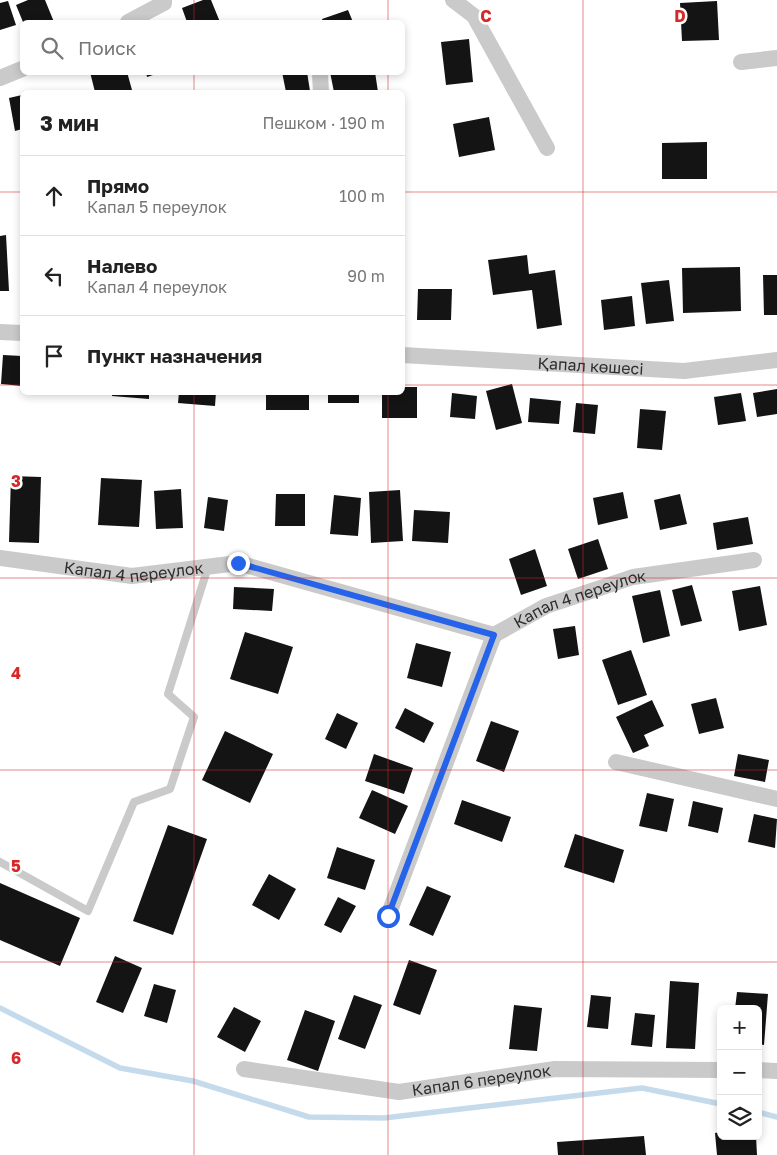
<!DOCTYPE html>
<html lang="ru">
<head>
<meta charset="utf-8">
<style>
	body { margin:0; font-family:"Golos Text",sans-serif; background:#f6f6f6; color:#222 }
	.controls { position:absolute; right:15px; bottom:15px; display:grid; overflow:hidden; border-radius:8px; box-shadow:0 2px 8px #0003 }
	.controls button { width:45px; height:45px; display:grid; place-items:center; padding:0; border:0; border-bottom:1px solid #e0e0e0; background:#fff; color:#222; font:25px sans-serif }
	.stop { position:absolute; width:15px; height:15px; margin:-11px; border:4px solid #2563eb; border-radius:50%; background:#fff }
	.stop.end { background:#2563eb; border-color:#fff; box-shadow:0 1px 5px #0008 }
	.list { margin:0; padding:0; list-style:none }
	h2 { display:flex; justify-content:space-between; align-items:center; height:65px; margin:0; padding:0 20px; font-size:21px }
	h2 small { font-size:16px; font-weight:400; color:#767676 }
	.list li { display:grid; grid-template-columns:32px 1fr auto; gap:15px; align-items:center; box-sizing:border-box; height:80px; padding:0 20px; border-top:1px solid #e0e0e0 }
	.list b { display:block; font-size:19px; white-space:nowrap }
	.list p { margin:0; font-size:16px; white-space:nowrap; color:#767676 }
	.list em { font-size:16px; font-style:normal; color:#767676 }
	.icon { flex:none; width:28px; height:28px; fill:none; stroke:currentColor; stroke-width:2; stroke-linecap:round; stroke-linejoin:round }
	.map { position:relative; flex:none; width:777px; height:1155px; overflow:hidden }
	.search { position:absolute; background:#fff; box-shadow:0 2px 8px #0003; left:20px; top:20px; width:385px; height:55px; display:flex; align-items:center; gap:12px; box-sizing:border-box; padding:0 18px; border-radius:8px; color:#767676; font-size:19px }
	.panel { position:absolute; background:#fff; box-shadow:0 2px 8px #0003; left:20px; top:90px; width:385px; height:305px; border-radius:8px }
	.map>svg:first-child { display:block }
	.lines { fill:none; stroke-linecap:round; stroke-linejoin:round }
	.stream { stroke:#c5dbec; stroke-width:5.5 }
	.building { fill:#141414 }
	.service { stroke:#cacaca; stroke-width:8 }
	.minor { stroke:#cacaca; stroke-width:16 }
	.route { stroke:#2563eb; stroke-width:6 }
	.grid { fill:none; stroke:#d62828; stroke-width:1; stroke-opacity:0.55 }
	.labels { text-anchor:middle; stroke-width:5; stroke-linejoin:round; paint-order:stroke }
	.street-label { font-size:16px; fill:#2d2d2d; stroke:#fff }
	.grid-label { font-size:16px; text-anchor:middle; font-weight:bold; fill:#d62828; stroke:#fff; stroke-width:5; stroke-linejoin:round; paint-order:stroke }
</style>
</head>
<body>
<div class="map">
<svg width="777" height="1155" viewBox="0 0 777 1155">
	<rect width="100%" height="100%" fill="#fff"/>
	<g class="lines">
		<path class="stream" d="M0,1008L120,1068L193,1081L309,1117L384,1118L642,1088L721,1104
			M758,1112L777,1117"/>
	</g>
	<path class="building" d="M28,0H45L54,22H23L16,5Z
		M203,0H211L220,22H187L182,8Z
		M8,1L16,25L0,30V3Z
		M717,1L719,40L682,41L680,3Z
		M348,10L353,22H323L322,19Z
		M469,39L473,82L446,85L441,42Z
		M90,72H127L132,90L121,92H95Z
		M146,72H159V73L147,77Z
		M282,72H307L310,91L286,92Z
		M330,72H375L378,92H334Z
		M22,95V129L15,131L9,98Z
		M489,117L495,150L459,157L453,124Z
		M707,142V179H662V143Z
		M6,235L9,291H0V236Z
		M527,255L529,274L555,270L562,325L537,329L532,290L493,295L488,260Z
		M740,267L741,311L683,313L682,268Z
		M763,275H777V315H764Z
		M669,280L674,321L646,324L641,283Z
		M418,289H452L451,320H417Z
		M632,296L635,326L604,330L601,300Z
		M3,355L22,356V386L1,384Z
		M512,384L522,423L496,430L486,391Z
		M402,387H417V418H382V392H402Z
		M777,389V414L757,417L753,393Z
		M112,392H149V399L112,396Z
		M179,392H216L215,406L178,403Z
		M266,392H309V410H266Z
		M328,392H359V403H328Z
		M452,393L477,396L475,419L450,417Z
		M741,393L746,421L718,425L714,397Z
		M530,398L561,401L559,424L528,422Z
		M576,403L598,405L595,434L573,432Z
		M640,409L666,411L662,450L637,448Z
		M11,476L41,477L39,543L9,542Z
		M101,478L142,480L139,527L98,525Z
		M181,489L183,528L156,529L154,491Z
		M400,490L403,541L371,543L369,492Z
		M623,492L628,518L598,525L593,498Z
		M276,494H305V526H275Z
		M680,494L687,524L660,530L654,500Z
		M334,495L361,498L358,536L330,534Z
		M208,497L228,500L224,531L204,528Z
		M414,510L450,512L448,543L412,541Z
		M748,517L753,544L717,550L713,523Z
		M598,539L608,569L578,579L568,549Z
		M535,549L547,586L521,595L509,559Z
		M692,585L702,621L681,626L672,590Z
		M760,586L767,625L739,631L732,591Z
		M234,587L274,589L272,611L233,609Z
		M660,590L670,636L643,643L632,596Z
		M575,626L579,655L558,659L553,629Z
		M245,632L293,647L278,694L230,679Z
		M416,643L451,652L442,687L407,678Z
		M631,650L647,695L618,705L602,660Z
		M716,698L724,728L699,734L691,704Z
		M652,700L664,726L644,735L649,746L633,753L616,717Z
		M405,708L434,723L424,743L395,728Z
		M337,713L358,723L346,749L325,739Z
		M491,721L519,731L504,772L476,761Z
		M225,731L273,754L250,803L202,780Z
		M374,754L413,768L404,794L365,781Z
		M738,754L769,760L765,782L734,776Z
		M372,790L408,806L395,834L359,818Z
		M647,793L674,799L667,832L639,826Z
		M462,800L511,817L502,842L454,824Z
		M693,801L723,808L718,833L688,826Z
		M754,814L777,819L775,848L748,842Z
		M168,825L207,839L173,935L133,921Z
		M575,834L624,850L614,883L564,867Z
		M337,847L375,860L365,890L327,878Z
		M269,874L296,889L279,920L252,905Z
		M0,883L80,918L60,966L0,940Z
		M427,886L451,896L433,936L409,925Z
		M338,897L356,906L341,933L324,925Z
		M115,956L142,968L123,1013L96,1002Z
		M409,960L437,970L420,1015L393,1005Z
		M670,981L699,983L695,1049L666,1048Z
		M154,984L176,990L167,1023L144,1016Z
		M737,992L768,994L764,1045L758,1044V1009H735Z
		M354,995L382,1005L365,1049L338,1039Z
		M591,995L611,997L608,1029L587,1027Z
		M514,1005L542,1008L537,1051L509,1049Z
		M234,1007L261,1021L245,1052L217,1037Z
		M305,1010L335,1021L318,1071L287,1060Z
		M635,1013L655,1015L652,1047L631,1045Z
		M721,1132V1136H756L757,1155H717L715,1133Z
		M644,1136L646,1155H558L557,1142Z"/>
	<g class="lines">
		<path class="service" d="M0,862L88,911L134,802L170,789L194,717L168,694L208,567"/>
		<g class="minor">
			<path d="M453,0L474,16L547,148"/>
			<path d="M128,22L164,3V0"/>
			<path d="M741,62L777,58"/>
			<path d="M320,74L321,92"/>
			<path d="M0,78L22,69"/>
			<path d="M0,332L22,333"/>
			<path id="s1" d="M402,355L684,371L777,360"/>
			<path id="s2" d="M0,558L132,576L238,563L494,635L546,606L633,577L754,560"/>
			<path d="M616,762L777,799"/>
			<path d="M388,916L494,635"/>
			<path id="s3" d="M244,1069L399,1092L555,1069L721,1070"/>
			<path d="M758,1070L777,1071"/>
		</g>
	</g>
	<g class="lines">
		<path class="route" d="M238,563L494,635L388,916"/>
	</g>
	<path class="grid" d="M194,0V22M388,0V22M583,0V1155M194,72V92M388,72V92M0,192H22M402,192H777M0,385H22M402,385H777M194,392V1155M388,392V1155M0,578H777M0,770H777M0,962H777"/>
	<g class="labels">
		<g class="street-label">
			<text dy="6" stroke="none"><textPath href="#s1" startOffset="189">Қапал көшесі</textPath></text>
			<text dy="6" stroke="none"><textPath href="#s2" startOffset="135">Капал 4 переулок</textPath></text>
			<text dy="6" stroke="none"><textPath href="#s2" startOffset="600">Капал 4 переулок</textPath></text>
			<text dy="6" stroke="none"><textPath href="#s3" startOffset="240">Капал 6 переулок</textPath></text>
		</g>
	</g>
	<g class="grid-label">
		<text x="486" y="22">C</text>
		<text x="680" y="22">D</text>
		<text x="16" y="487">3</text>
		<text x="16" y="679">4</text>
		<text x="16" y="872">5</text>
		<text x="16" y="1064">6</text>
	</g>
</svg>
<div class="controls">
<button>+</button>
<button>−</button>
<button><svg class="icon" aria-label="layers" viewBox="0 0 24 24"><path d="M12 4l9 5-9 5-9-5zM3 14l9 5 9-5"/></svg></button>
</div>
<div class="stop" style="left:388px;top:916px"></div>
<div class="stop end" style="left:238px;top:563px"></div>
<div class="search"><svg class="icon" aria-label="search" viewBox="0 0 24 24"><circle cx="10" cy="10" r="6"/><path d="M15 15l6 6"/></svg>Поиск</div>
<section class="panel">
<h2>3 мин<small>Пешком · 190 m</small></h2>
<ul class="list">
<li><svg class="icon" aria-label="ahead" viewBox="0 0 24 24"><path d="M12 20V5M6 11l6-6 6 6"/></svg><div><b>Прямо</b><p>Капал 5 переулок</p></div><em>100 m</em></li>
<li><svg class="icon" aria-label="left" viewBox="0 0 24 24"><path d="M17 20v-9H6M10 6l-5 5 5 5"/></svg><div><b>Налево</b><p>Капал 4 переулок</p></div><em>90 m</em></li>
<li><svg class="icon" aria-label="arrive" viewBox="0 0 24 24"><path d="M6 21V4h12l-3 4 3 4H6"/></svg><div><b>Пункт назначения</b></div></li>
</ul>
</section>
</div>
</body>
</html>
